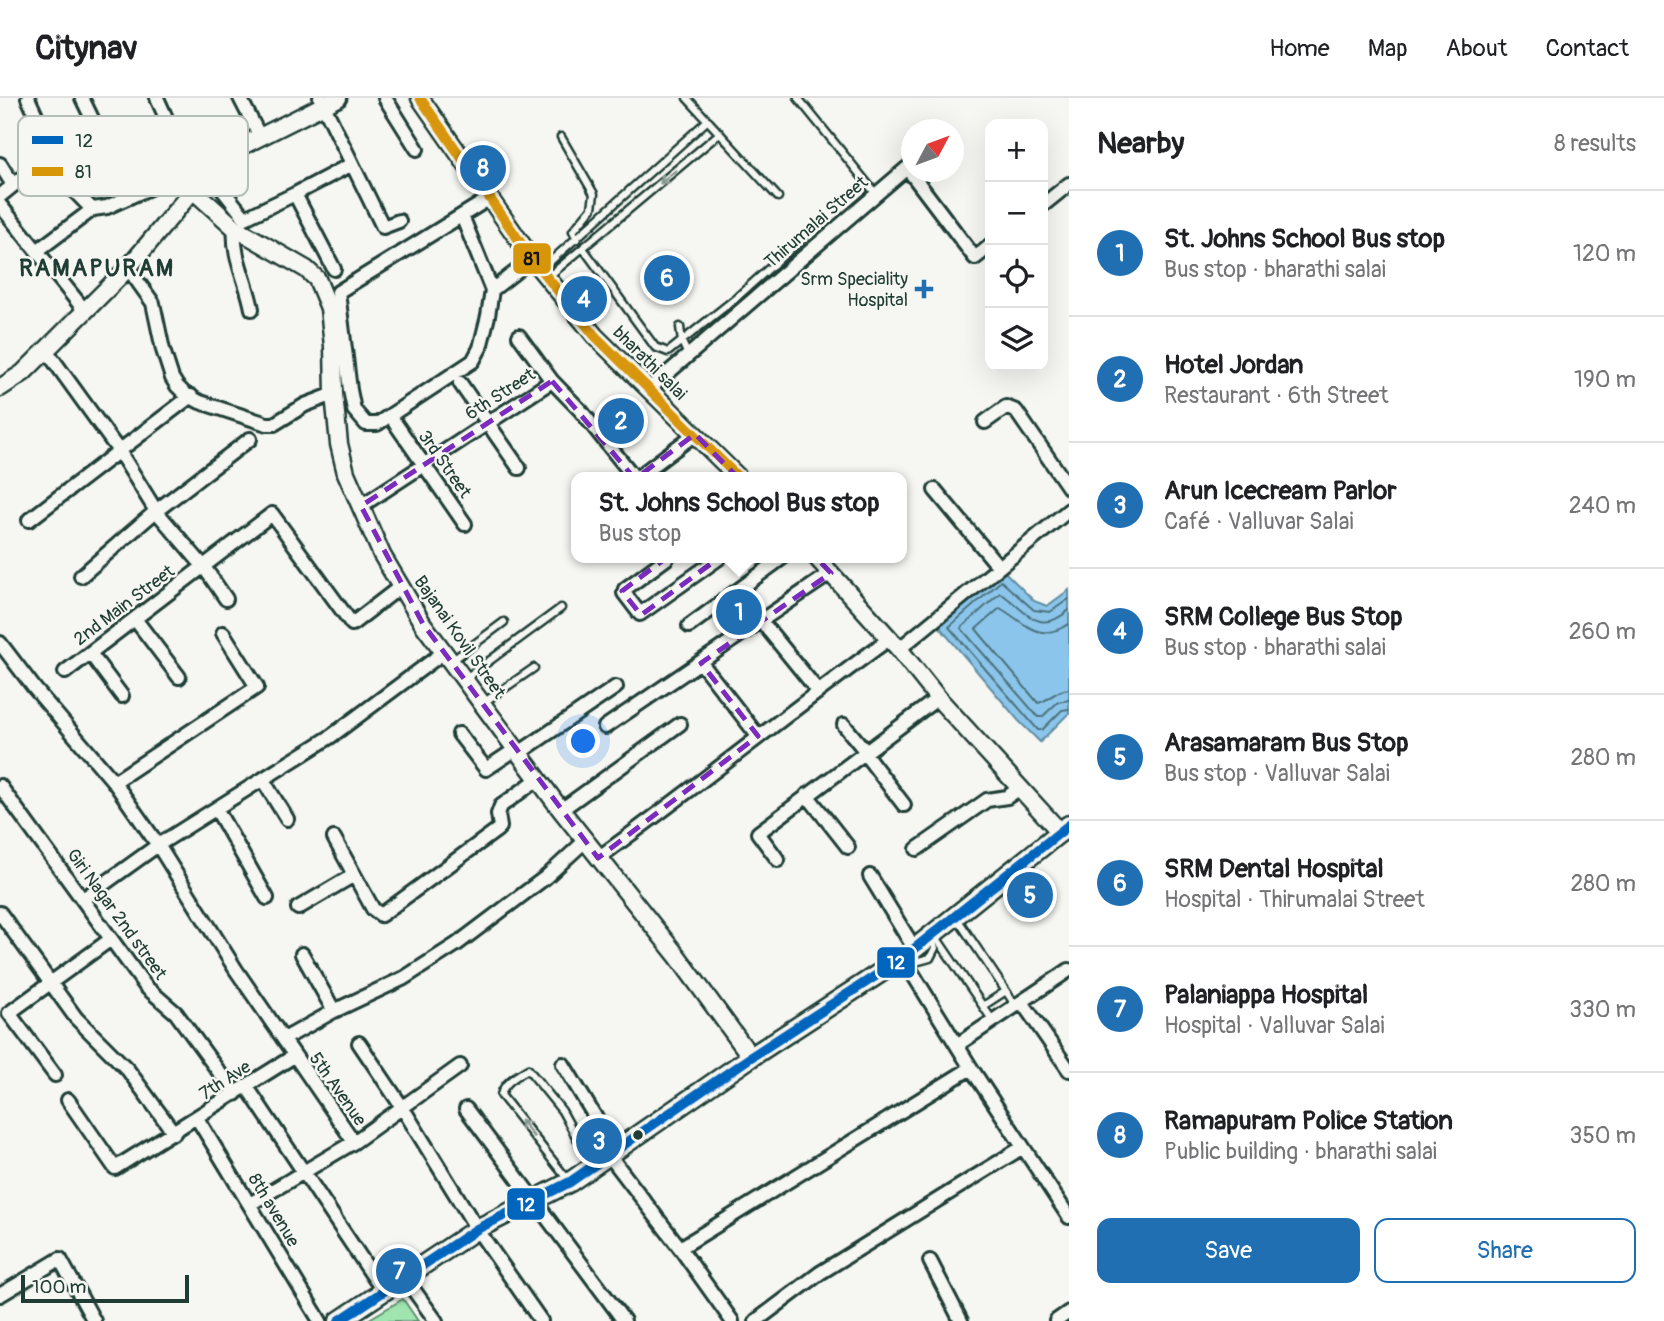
<!DOCTYPE html>
<html lang="en">
<head>
<meta charset="utf-8">
<style>
	body { margin:0; font-family:Pangolin,sans-serif; background:#f2f2f2; color:#202124 }
	.controls { position:absolute; right:21px; top:21px; display:grid; overflow:hidden; border-radius:14px; box-shadow:0 7px 28px #0002 }
	.controls button { width:63px; height:63px; display:grid; place-items:center; padding:0; border:0; border-bottom:2px solid #e0e0e0; background:#fff; color:#202124; font:35px sans-serif }
	.compass { position:absolute; left:901px; top:21px; width:63px; height:63px; border-radius:50%; background:#fff; box-shadow:0 7px 28px #0002; rotate:49deg }
	.scale { position:absolute; left:21px; bottom:18px; width:168px; box-sizing:border-box; padding-left:7px; border:4px solid #1f3d34; border-top:0; font-size:19px; line-height:24px; white-space:nowrap; color:#1f3d34; -webkit-text-stroke:5px #f6f6f2; paint-order:stroke }
	.you { position:absolute; left:584px; top:644px; width:24px; height:24px; margin:-18px; border:5px solid #fff; border-radius:50%; background:#1a73e8; box-shadow:0 0 0 10px #1a73e833 }
	.badge { display:grid; place-items:center; width:46px; height:46px; border-radius:50%; background:#1f6fb2; color:#fff; font-size:23px; font-weight:700 }
	.pin { position:absolute; translate:-50% -50%; border:4px solid #fff; box-shadow:0 2px 7px #0006 }
	.popup { position:absolute; left:571px; top:374px; width:336px; height:91px; box-sizing:border-box; display:grid; place-content:center; border-radius:14px; background:#fff; filter:drop-shadow(0 2px 5px #0005); font-size:23px; white-space:nowrap; color:#757577 }
	.popup b { font-size:26px; color:#202124 }
	.popup::after { content:''; position:absolute; left:50%; top:100%; margin-left:-14px; border:14px solid transparent; border-top-color:#fff }
	.list { margin:0; padding:0; list-style:none }
	h2 { display:flex; justify-content:space-between; align-items:center; height:91px; margin:0; padding:0 28px; font-size:30px }
	h2 small { font-size:23px; font-weight:400; color:#757577 }
	.list li { display:grid; grid-template-columns:46px 1fr auto; gap:21px; align-items:center; box-sizing:border-box; height:126px; padding:0 28px; border-top:2px solid #e0e0e0 }
	.list b { display:block; font-size:26px; white-space:nowrap }
	.list p { margin:0; font-size:23px; white-space:nowrap; color:#757577 }
	.list em { font-size:23px; font-style:normal; color:#757577 }
	.actions { display:flex; gap:14px; padding:21px 28px }
	.actions a { flex:1; padding:16px 0; border:2px solid #1f6fb2; border-radius:14px; text-align:center; font-size:24px; color:#1f6fb2 }
	.actions .main { background:#1f6fb2; color:#fff }
	.icon { flex:none; width:38px; height:38px; fill:none; stroke:currentColor; stroke-width:2; stroke-linecap:round; stroke-linejoin:round }
	.map { position:relative; flex:none; width:1069px; height:1223px; overflow:hidden }
	header { display:flex; align-items:center; gap:42px; box-sizing:border-box; height:98px; padding:0 35px; background:#fff; border-bottom:2px solid #e0e0e0 }
	header strong { font-size:33px }
	nav { display:flex; gap:38px; margin-inline-start:auto; font-size:24px }
	main { display:flex }
	aside { flex:1; background:#fff }
	.map>svg:first-child { display:block }
	.green { fill:#a0e5b0; stroke:#609172; stroke-width:2 }
	.water { fill:#8cc5eb; stroke:#608fa2; stroke-width:2 }
	.lines { fill:none; stroke-linecap:round; stroke-linejoin:round }
	.shore { stroke:#4b737d; stroke-width:2 }
	.service-casing { stroke:#1f3d34; stroke-width:11 }
	.minor-casing { stroke:#1f3d34; stroke-width:18 }
	.tertiary-casing { stroke:#1f3d34; stroke-width:21 }
	.secondary-casing { stroke:#1f3d34; stroke-width:23 }
	.service { stroke:#f6f6f2; stroke-width:6 }
	.minor { stroke:#f6f6f2; stroke-width:12 }
	.tertiary { stroke:#f6f6f2; stroke-width:16 }
	.secondary { stroke:#f6f6f2; stroke-width:18 }
	.bus-1-casing { stroke:#f6f6f2; stroke-width:16 }
	.bus-2-casing { stroke:#f6f6f2; stroke-width:16 }
	.bus-1 { stroke:#0065bd; stroke-width:10 }
	.bus-2 { stroke:#d79608; stroke-width:10 }
	.oneway { stroke:#8a9a93 }
	.marked { fill:none; stroke:#7b2cbf; stroke-width:5; stroke-dasharray:14 9; stroke-linejoin:round }
	.poi-dot { fill:#1f6fb2; stroke:#f6f6f2; stroke-width:2.5 }
	.bus-dot { fill:#1f3d34; stroke:#f6f6f2; stroke-width:2.5 }
	.labels { text-anchor:middle; stroke-width:5; stroke-linejoin:round; paint-order:stroke }
	.street-label { font-size:18px; fill:#1f3d34; stroke:#f6f6f2 }
	.poi-label { font-size:18px; fill:#1f3d34; stroke:#f6f6f2; text-anchor:end }
	.district-label { font-size:24px; font-weight:bold; letter-spacing:2px; fill:#1f3d34; stroke:#f6f6f2 }
	.key { fill:#f6f6f2; stroke:#b6beb9; stroke-width:2 }
	.key-label { font-size:19px; fill:#1f3d34 }
	.line-badge { stroke:#f6f6f2; stroke-width:2.5 }
	.badge-label { font-size:19px; text-anchor:middle; font-weight:bold; fill:#fff }
	.pale-badge-label { font-size:19px; text-anchor:middle; font-weight:bold; fill:#111 }
</style>
</head>
<body>
<header>
<strong>Citynav</strong>
<nav><a>Home</a><a>Map</a><a>About</a><a>Contact</a></nav>
</header>
<main>
<div class="map">
<svg width="1069" height="1223" viewBox="0 0 1069 1223">
	<rect width="100%" height="100%" fill="#f6f6f2"/>
	<filter id="ink" filterUnits="userSpaceOnUse"><feTurbulence type="fractalNoise" baseFrequency=".0143" numOctaves="2"/><feDisplacementMap in="SourceGraphic" scale="14" xChannelSelector="R" yChannelSelector="G"/><feConvolveMatrix kernelMatrix="1 2 1 2 8 2 1 2 1" color-interpolation-filters="sRGB"/></filter>
	<g filter="url(#ink)">
		<path class="green" d="M403,1201L418,1223H366Z"/>
		<path class="water" d="M1000,475H1006L1034,503L1047,508L1069,492V615L1040,644L1018,622L938,527Z"/>
		<g class="lines">
			<path class="shore" d="M1069,501L1050,514L1034,512L1001,483L949,529L1038,632H1042L1062,612L1069,611
				M1069,512C1037,540 1025,510 1000,495L961,530L1038,619H1042L1058,604L1069,602
				M1069,526C1037,546 1026,525 1000,510L976,531L1038,605C1049,603 1054,592 1069,591"/>
			<defs>
				<path id="service" d="M687,0L778,99
					M798,0L876,96
					M561,39L594,96L592,110L573,133L577,141
					M583,150L655,249L668,254L736,200L804,139
					M543,170L708,22
					M548,179L720,35
					M680,229L682,244L688,257
					M453,562L504,524
					M466,580L561,510
					M483,605L534,570
					M956,819L1016,908
					M934,836L993,923
					M910,856L919,863L930,860L935,850L932,840
					M983,908L1006,893
					M568,1082L501,997C504,984 518,977 528,971L562,1013L591,1066"/>
				<path id="minor" d="M82,0L130,99
					M157,0L190,73
					M240,0L260,39
					M320,0L383,129L399,123
					M385,0L417,51
					M44,62L89,108L93,111L107,109L214,61
					M0,66L13,87
					M207,72L245,120L295,96L334,171
					M295,96L352,66
					M0,98L53,55L28,0
					M0,107L85,213
					M1043,107L1069,86
					M462,118L492,192L488,218L480,250L473,263L377,326H366L354,312L350,292L338,194L490,100
					M235,130C232,159 247,183 252,211
					M37,153L93,111
					M128,170L153,205L163,252L172,280L177,288L185,296L200,304L267,326H274L305,307L334,296
					M492,192L532,161
					M519,238L552,283
					M46,252L119,353L156,413L204,469L226,501
					M460,285L519,370
					M648,292L907,70L975,160L990,148
					M985,324L1006,309L1016,313L1069,390
					M395,325L465,426
					M638,379L695,336
					M935,392L999,469
					M361,408L552,283L581,313L634,379
					M29,422L191,298
					M667,460L625,491L624,495L640,516L719,460
					M81,478L156,413L250,341
					M135,521L179,579
					M762,524L818,593
					M689,528L782,460
					M0,545L35,591L114,684L158,747L236,872L354,1044
					M899,551L1069,412
					M90,555L122,598
					M701,565L758,638
					M65,574L272,416L352,526L400,489
					M844,627L867,655
					M605,629L831,475
					M459,636L486,671L516,651
					M519,655L616,589
					M865,656L904,707
					M263,682L287,721
					M114,684L257,589L223,535
					M0,688L146,889L176,915L235,996
					M807,697L848,749
					M217,712L267,800
					M561,712L680,626
					M334,740L373,811L381,817L497,732L500,729L498,716L501,708L538,681
					M917,751L987,702L1007,699L1020,690
					M598,760C697,689 791,612 889,541
					M778,762L758,735L938,600
					M870,778L914,850
					M83,801L158,747L330,639L444,554
					M298,810L354,777
					M0,815L76,920L128,972L174,1035
					M302,856L334,913
					M903,860L971,970L1069,1119
					M1022,904L1069,972
					M284,941L334,913L404,880L457,846L546,779L585,743
					M359,945L402,1009L477,1131L541,1223
					M957,947L1069,872
					M563,966L616,1053
					M55,977L9,915L111,841
					M247,989L383,1193
					M68,1002L115,1070L294,958
					M466,1011L624,1223
					M197,1020L320,1223
					M609,1057L680,1150L732,1223
					M250,1106L354,1044L460,968
					M680,1150L971,970
					M930,1163L961,1223
					M405,1180L436,1223
					M0,1197L60,1161L94,1223
					M756,1223L820,1175L1023,1049
					M1056,1223L1069,1214"/>
				<path id="tertiary" d="M420,0L532,161L595,238L738,379
					M193,92L235,130L306,171L317,181L329,210L333,248L334,296L339,346L346,375L382,457L423,526L561,712L678,859L751,959
					M0,290L23,275L128,170L193,92L197,82L224,57L338,0
					M817,460L899,551L938,600L1061,735"/>
				<path id="secondary" d="M339,1223L477,1131L570,1084L593,1068L751,959L903,860L1069,727"/>
			</defs>
			<use href="#service" class="service-casing"/>
			<use href="#minor" class="minor-casing"/>
			<use href="#tertiary" class="tertiary-casing"/>
			<use href="#secondary" class="secondary-casing"/>
			<use href="#service" class="service"/>
			<use href="#minor" class="minor"/>
			<use href="#tertiary" class="tertiary"/>
			<use href="#secondary" class="secondary"/>
			<defs>
				<path id="bus-1" d="M339,1223L477,1131L570,1084L593,1068L751,959L903,860L1069,727"/>
				<path id="bus-2" d="M420,0L532,161L595,238L738,379"/>
			</defs>
			<use href="#bus-1" class="bus-1-casing"/>
			<use href="#bus-2" class="bus-2-casing"/>
			<use href="#bus-1" class="bus-1"/>
			<use href="#bus-2" class="bus-2"/>
		</g>
		<defs><path id="oneway-shaft" d="M-6 0H5M1.5-3L5.5 0L1.5 3" fill="none" stroke-width="1.6" stroke-linecap="round" stroke-linejoin="round" transform="scale(1.75)"/></defs>
		<g class="oneway">
			<use href="#oneway-shaft" transform="translate(668 79) rotate(140)"/>
			<use href="#oneway-shaft" transform="translate(527 1030) rotate(-127)"/>
		</g>
	</g>
	<path class="marked" d="M552,283L635,381L695,336L753,395L622,493L641,517L776,418L831,475L701,565L758,638L598,760L423,526L361,408Z"/>
	<path class="poi-dot" d="M920.5 180.5h7v7h7v7h-7v7h-7v-7h-7v-7h7z"/>
	<circle class="bus-dot" cx="638" cy="1037" r="6"/>
	<g class="labels">
		<g class="street-label">
			<text transform="translate(816 124) rotate(-41)" y="6">Thirumalai Street</text>
			<text transform="translate(650 265) rotate(45)" y="6">bharathi salai</text>
			<text transform="translate(500 296) rotate(-33)" y="6">6th Street</text>
			<text transform="translate(445 366) rotate(55)" y="6">3rd Street</text>
			<text transform="translate(124 507) rotate(-37)" y="6">2nd Main Street</text>
			<text transform="translate(460 539) rotate(55)" y="6">Bajanai Kovil Street</text>
			<text transform="translate(117 816) rotate(54)" y="6">Giri Nagar 2nd street</text>
			<text transform="translate(225 982) rotate(-33)" y="6">7th Ave</text>
			<text transform="translate(338 991) rotate(55)" y="6">5th Avenue</text>
			<text transform="translate(274 1112) rotate(59)" y="6">8th avenue</text>
		</g>
		<g class="poi-label">
			<text x="908" y="187">Srm Speciality<tspan x="908" dy="21">Hospital</tspan></text>
		</g>
		<g class="district-label">
			<text x="97" y="178">RAMAPURAM</text>
		</g>
	</g>
	<rect x="18" y="18" width="230" height="80" rx="10" class="key"/>
	<rect x="32" y="38" width="31" height="8" fill="#0065bd"/>
	<rect x="32" y="69" width="31" height="9" fill="#d79608"/>
	<g class="key-label">
		<text x="75" y="49">12</text>
		<text x="75" y="80">81</text>
	</g>
	<g class="line-badge">
		<rect x="512" y="144" width="40" height="33" rx="7" fill="#d79608"/>
		<rect x="876" y="848" width="40" height="33" rx="7" fill="#0065bd"/>
		<rect x="506" y="1089" width="40" height="34" rx="7" fill="#0065bd"/>
	</g>
	<g class="badge-label">
		<text x="896" y="871">12</text>
		<text x="526" y="1113">12</text>
	</g>
	<g class="pale-badge-label">
		<text x="532" y="167">81</text>
	</g>
</svg>
<div class="controls">
<button>+</button>
<button>−</button>
<button><svg class="icon" aria-label="locate" viewBox="0 0 24 24"><circle cx="12" cy="12" r="6"/><path d="M12 2v4M12 18v4M2 12h4M18 12h4"/></svg></button>
<button><svg class="icon" aria-label="layers" viewBox="0 0 24 24"><path d="M12 4l9 5-9 5-9-5zM3 14l9 5 9-5"/></svg></button>
</div>
<svg class="compass" viewBox="-18 -18 36 36"><path d="M0-13l5 13h-10z" fill="#e53935"/><path d="M0 13l5-13h-10z" fill="#757577"/></svg>
<div class="scale">100 m</div>
<div class="you"></div>
<div class="pin badge" style="left:739px;top:514px">1</div>
<div class="popup"><b>St. Johns School Bus stop</b>Bus stop</div>
<div class="pin badge" style="left:621px;top:323px">2</div>
<div class="pin badge" style="left:599px;top:1043px">3</div>
<div class="pin badge" style="left:584px;top:201px">4</div>
<div class="pin badge" style="left:1030px;top:797px">5</div>
<div class="pin badge" style="left:667px;top:180px">6</div>
<div class="pin badge" style="left:399px;top:1173px">7</div>
<div class="pin badge" style="left:483px;top:70px">8</div>
</div>
<aside>
<h2>Nearby<small>8 results</small></h2>
<ul class="list">
<li><span class="badge">1</span><div><b>St. Johns School Bus stop</b><p>Bus stop · bharathi salai</p></div><em>120 m</em></li>
<li><span class="badge">2</span><div><b>Hotel Jordan</b><p>Restaurant · 6th Street</p></div><em>190 m</em></li>
<li><span class="badge">3</span><div><b>Arun Icecream Parlor</b><p>Café · Valluvar Salai</p></div><em>240 m</em></li>
<li><span class="badge">4</span><div><b>SRM College Bus Stop</b><p>Bus stop · bharathi salai</p></div><em>260 m</em></li>
<li><span class="badge">5</span><div><b>Arasamaram Bus Stop</b><p>Bus stop · Valluvar Salai</p></div><em>280 m</em></li>
<li><span class="badge">6</span><div><b>SRM Dental Hospital</b><p>Hospital · Thirumalai Street</p></div><em>280 m</em></li>
<li><span class="badge">7</span><div><b>Palaniappa Hospital</b><p>Hospital · Valluvar Salai</p></div><em>330 m</em></li>
<li><span class="badge">8</span><div><b>Ramapuram Police Station</b><p>Public building · bharathi salai</p></div><em>350 m</em></li>
</ul>
<div class="actions"><a class="main">Save</a><a>Share</a></div>
</aside>
</main>
</body>
</html>
